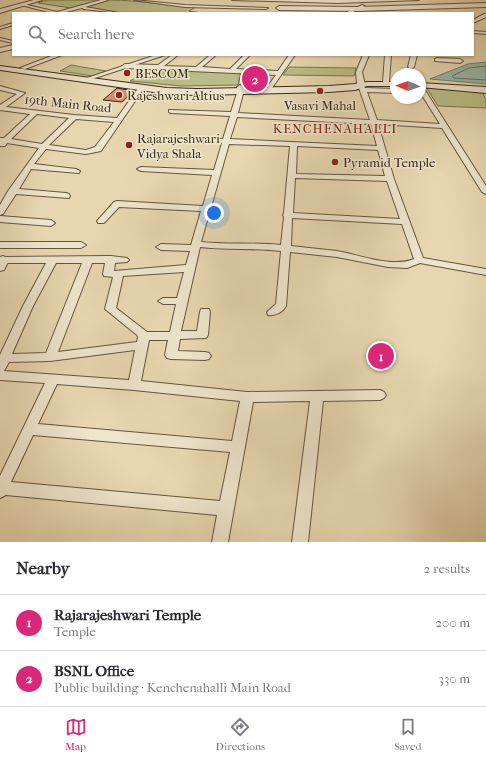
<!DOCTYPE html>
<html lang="en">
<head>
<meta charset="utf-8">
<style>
	body { margin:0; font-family:"IM FELL French Canon",serif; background:#f2f2f3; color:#2b2b33 }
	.compass { position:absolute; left:390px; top:68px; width:36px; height:36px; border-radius:50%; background:#fff; box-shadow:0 1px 3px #0004; rotate:272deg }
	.you { position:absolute; left:214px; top:213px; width:14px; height:14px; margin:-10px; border:3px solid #fff; border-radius:50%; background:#1a73e8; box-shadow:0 0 0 6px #1a73e833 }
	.badge { display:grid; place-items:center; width:26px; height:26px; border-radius:50%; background:#db2777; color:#fff; font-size:13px; font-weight:700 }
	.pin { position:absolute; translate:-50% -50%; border:2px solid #fff; box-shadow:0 1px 4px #0006 }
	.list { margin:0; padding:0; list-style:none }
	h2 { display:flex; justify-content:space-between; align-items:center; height:52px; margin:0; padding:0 16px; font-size:17px }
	h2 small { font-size:13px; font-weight:400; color:#7c7c81 }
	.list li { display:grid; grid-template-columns:26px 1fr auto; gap:12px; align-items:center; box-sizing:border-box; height:56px; padding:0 16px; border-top:1px solid #e1e1e2 }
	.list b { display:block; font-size:15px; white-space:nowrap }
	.list p { margin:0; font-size:13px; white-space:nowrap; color:#7c7c81 }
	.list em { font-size:13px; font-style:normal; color:#7c7c81 }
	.icon { flex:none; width:22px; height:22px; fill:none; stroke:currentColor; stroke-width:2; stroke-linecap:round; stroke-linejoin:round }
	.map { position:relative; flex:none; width:486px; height:542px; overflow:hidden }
	.search { position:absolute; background:#fff; box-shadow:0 1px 3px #0004; left:12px; right:12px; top:12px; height:44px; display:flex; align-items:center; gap:10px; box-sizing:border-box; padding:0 14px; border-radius:0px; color:#7c7c81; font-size:15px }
	.sheet { height:164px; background:#fff }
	nav { display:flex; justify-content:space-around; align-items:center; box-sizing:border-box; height:56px; border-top:1px solid #e1e1e2; background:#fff; font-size:11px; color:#7c7c81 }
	nav a { display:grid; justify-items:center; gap:2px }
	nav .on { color:#db2777 }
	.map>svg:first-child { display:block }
	.green { fill:#babd87; stroke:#7a7450 }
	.water { fill:#97baaa; stroke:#728070 }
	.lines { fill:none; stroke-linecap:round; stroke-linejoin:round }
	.shore { stroke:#687262; stroke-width:1 }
	.building { fill:#d78c72; stroke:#3a2a19 }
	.minor-casing { stroke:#65553f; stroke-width:2 }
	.tertiary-casing { stroke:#65553f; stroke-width:2 }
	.secondary-casing { stroke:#3a2a19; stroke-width:2 }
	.minor { fill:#efe5cc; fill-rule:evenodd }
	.tertiary { fill:#efe5cc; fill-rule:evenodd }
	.secondary { fill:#efe5cc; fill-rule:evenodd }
	.poi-dot { fill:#8f2418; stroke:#efe5cc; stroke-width:1.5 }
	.labels { text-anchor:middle; stroke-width:3; stroke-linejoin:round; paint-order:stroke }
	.far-poi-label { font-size:13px; fill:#3a2a19; stroke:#efe5cc; text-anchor:start }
	.far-street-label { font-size:13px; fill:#3a2a19; stroke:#efe5cc }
	.far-neighbourhood-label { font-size:13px; letter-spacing:1px; fill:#7a1f14; stroke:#efe5cc }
</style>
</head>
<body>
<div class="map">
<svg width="486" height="542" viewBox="0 0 486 542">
	<rect width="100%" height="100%" fill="#e7d7b0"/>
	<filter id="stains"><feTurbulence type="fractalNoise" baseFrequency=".005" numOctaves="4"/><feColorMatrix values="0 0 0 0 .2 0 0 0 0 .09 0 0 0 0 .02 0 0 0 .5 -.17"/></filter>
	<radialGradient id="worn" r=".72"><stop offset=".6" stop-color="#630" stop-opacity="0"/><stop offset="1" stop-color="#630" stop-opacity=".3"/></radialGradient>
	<path class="green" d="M46,0H102L71,8L38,3Z
		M110,0C139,0 167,6 196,7L189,11L202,13H122L85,7Z
		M71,65L106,71L93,76L60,71Z
		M289,67L356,68L354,76L283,75Z
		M151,69L241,73L238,85L181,86L130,81Z
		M426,87L482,91L486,100V108L438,106Z"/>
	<path class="water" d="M486,62V84L430,79L468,64Z"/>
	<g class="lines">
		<path class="shore" d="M486,66L469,68L452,76L454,78L486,80"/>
	</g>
	<path class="building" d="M117,88L134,91L122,102L103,100Z"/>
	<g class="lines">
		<defs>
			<path id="minor" d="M101,0H108L85,7L119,13L84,9L82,8L62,13H52L21,5L23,4L57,12Z
				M134,0L185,5L268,8L266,9L185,7Z
				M232,0H419L338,3Z
				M362,5L365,6L351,13H345Z
				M484,14H486V17L473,23V20Z
				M13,23V25L0,29V27Z
				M473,31L486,32V34L473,33Z
				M0,38L13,41V43L0,40Z
				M13,45V49L0,52V48Z
				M54,55H62L25,69L20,68Z
				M172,55H178L164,66L196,67L210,55H216L202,67L230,69L244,55H250L236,69L278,71L289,55H295L272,88L270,89L267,87L276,75L125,68L122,66L125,64L158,65Z
				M385,55H391L389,82L386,84L383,82Z
				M411,55H417L414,67L411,69L408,67Z
				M437,58L460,59L463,61L460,63L435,61V59Z
				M361,83L363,84L365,88L396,89V93L367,92L377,120L440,124L420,92V85L423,87L486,186V194L482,192L442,128L378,124L394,179L423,258L486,269V275L420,263L407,268L388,267L337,257L290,252L286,306C283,312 275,316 268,315L267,312L276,304L281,251C254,248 227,250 200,247L181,331H197L200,312L201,309H209L210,312L208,335L206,338L180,339L178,351L205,352L209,353L211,356L209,359L205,360L171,359L167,358L165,355L168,340H149L141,381L247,392L380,390L384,392L386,395L384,398L380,400L323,401L308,542H292L310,401L253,402L228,542H212L217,515L6,495L0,498V476L45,383L0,380V355L23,306L46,263H0V257L111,256L127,258L129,260L127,262L115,263L114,271L186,265L190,251L161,250L156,247L161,244L191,245L201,211L119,207L104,223H98L97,221L114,202L117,201L203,206L212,175L141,171L137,169L141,167L214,170L222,143L158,141L154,139L158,137L223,139L230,116L171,113L169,112V110L231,112L238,90L237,87L240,85L242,86L244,90L238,113L370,120L358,85ZM237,117L371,124L377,146L230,139ZM229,144L290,146L284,213L283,215L284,217L281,245C254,242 228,245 201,242ZM297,146L378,150L385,176L296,174ZM295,178L387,181L400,219L293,213ZM292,218L402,224L414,259C392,268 360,255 337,251C322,249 306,248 291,246ZM56,263H82L46,353L12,354L33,306ZM92,263H105L103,274L104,276L113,277L105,309L137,335L138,337L137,342L58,352ZM184,272L177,298H163L158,301L163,304H176L170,332H147L116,308L123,276ZM135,350L129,380L4,371L9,362L50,361ZM57,384L134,390L240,401L232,441L38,424ZM33,435L230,452L220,501L11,482Z
				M0,86L25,93L6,107L74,115L117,118L139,87L144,88L101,151L86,154L46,149L34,164L76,169L80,171L79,173L31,169L19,189L66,193L69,194L70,196L69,198L16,194L3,214L0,215V205L8,191L39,148L7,143L5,146H0V138H4L30,114L0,110V105L17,94L0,90ZM37,114L69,118L42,144L11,139ZM76,119L114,122L95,147L86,150L49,145Z
				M0,216L51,220L55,223L51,226L0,222Z
				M0,242H81L86,245L81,248H0Z"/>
			<path id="tertiary" d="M34,0H42L0,13V9Z
				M486,3V7L357,11L279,10L276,8L279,6L357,7Z
				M156,55H165L86,81L81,80Z
				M363,55H369L362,72L365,85L361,87L357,85L356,72Z
				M3,256L7,258L9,260L4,270L0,271V257Z"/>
			<path id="secondary" d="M0,66L167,88L197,89L329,86L355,84L367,82H396V86H367L355,90L329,92L197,95L167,94L0,70Z
				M420,83L486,87V93L420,87Z"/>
		</defs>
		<use href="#minor" class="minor-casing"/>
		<use href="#tertiary" class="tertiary-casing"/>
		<use href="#secondary" class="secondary-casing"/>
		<use href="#minor" class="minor"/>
		<use href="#tertiary" class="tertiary"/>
		<use href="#secondary" class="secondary"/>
	</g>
	<g class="poi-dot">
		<circle cx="127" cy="73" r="4"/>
		<circle cx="320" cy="91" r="4"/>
		<circle cx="119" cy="95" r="4"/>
		<circle cx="129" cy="145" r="4"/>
		<circle cx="335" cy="162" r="4"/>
	</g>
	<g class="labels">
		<g class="far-poi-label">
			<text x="135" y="78">BESCOM</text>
			<text x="127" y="100">Rajeshwari Altius</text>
			<text x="320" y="110" text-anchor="middle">Vasavi Mahal</text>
			<text x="137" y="143">Rajarajeshwari<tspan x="137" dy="15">Vidya Shala</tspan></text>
			<text x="343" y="167">Pyramid Temple</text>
		</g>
		<g class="far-street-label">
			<text transform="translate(68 103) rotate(6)" y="5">19th Main Road</text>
		</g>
		<g class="far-neighbourhood-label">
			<text x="335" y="133">KENCHENAHALLI</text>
		</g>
	</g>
	<rect width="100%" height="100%" filter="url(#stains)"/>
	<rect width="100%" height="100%" fill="url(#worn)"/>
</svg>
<svg class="compass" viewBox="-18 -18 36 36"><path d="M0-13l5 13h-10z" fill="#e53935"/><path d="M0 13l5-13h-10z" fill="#7c7c81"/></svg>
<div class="you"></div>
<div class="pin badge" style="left:381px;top:356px">1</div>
<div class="pin badge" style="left:255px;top:79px">2</div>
<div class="search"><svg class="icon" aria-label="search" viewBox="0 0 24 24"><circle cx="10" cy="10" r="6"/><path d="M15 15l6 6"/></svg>Search here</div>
</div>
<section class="sheet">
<h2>Nearby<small>2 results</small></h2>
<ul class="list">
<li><span class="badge">1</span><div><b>Rajarajeshwari Temple</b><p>Temple</p></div><em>200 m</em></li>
<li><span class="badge">2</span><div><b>BSNL Office</b><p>Public building · Kenchenahalli Main Road</p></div><em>330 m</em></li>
</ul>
</section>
<nav>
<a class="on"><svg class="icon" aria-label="map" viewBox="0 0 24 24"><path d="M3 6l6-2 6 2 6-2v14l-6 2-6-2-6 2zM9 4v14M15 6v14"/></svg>Map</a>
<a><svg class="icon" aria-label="directions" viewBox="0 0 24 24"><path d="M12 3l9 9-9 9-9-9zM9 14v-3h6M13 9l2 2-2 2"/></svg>Directions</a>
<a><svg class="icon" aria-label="saved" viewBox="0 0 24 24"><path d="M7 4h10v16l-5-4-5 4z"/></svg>Saved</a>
</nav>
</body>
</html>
